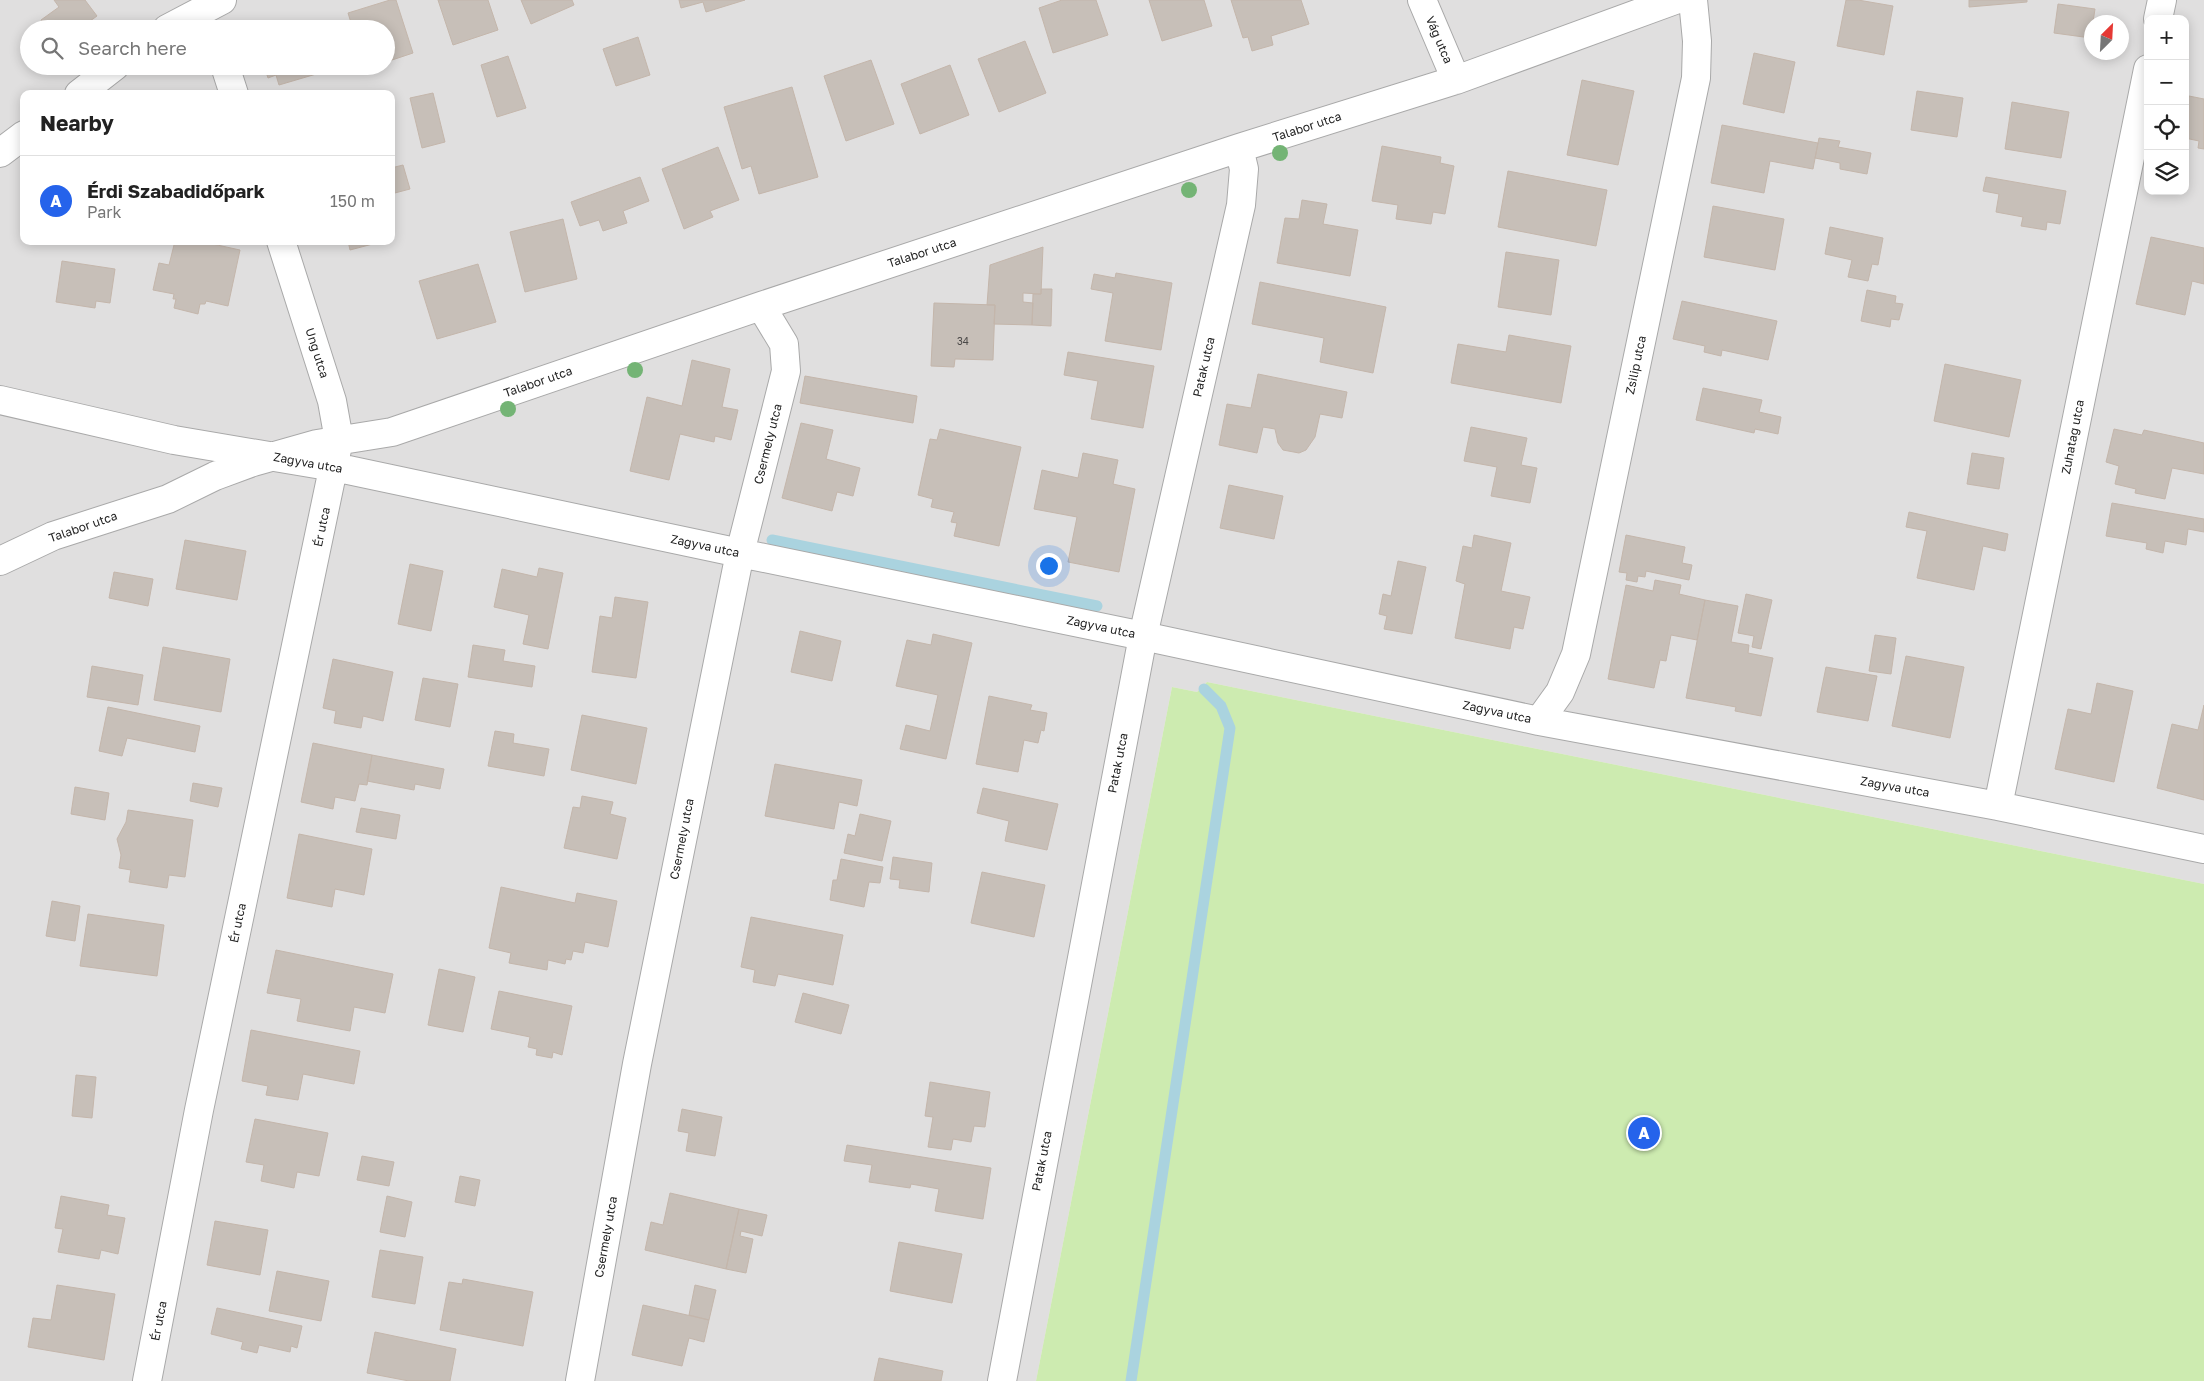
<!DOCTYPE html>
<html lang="en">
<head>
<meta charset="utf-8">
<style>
	body { margin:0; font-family:"Golos Text",sans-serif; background:#f2f2f2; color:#222 }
	.controls { position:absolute; right:15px; top:15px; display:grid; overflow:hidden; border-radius:10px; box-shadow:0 2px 12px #0003 }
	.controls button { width:45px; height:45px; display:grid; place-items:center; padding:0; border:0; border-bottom:1px solid #e0e0e0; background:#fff; color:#222; font:25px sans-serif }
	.compass { position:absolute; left:2084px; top:15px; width:45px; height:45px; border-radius:50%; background:#fff; box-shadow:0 2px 12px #0003; rotate:24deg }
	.you { position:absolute; left:1048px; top:565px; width:18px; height:18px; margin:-12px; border:4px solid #fff; border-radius:50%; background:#1a73e8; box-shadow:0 0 0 8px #1a73e833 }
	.badge { display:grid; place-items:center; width:32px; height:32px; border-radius:50%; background:#2563eb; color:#fff; font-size:16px; font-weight:700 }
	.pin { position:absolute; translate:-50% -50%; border:2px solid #fff; box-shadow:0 1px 5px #0006 }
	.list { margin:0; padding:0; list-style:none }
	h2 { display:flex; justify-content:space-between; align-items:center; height:65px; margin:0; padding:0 20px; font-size:21px }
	h2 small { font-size:16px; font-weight:400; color:#767676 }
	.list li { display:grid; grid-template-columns:32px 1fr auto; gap:15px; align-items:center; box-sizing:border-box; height:90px; padding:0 20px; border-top:1px solid #e0e0e0 }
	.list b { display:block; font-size:19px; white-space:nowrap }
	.list p { margin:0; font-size:16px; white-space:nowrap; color:#767676 }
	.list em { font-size:16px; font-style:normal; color:#767676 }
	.icon { flex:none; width:28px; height:28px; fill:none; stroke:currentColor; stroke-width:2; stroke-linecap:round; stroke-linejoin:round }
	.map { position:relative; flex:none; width:2204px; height:1381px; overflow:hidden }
	.search { position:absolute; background:#fff; box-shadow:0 2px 12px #0003; left:20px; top:20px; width:375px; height:55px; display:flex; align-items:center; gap:12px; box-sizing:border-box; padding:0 18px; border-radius:28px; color:#767676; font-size:19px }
	.panel { position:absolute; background:#fff; box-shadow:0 2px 12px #0003; left:20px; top:90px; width:375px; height:155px; border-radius:10px }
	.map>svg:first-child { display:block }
	.residential { fill:#e0dfdf; fill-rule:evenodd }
	.grass { fill:#cdebb0 }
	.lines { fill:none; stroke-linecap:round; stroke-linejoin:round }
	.stream { stroke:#aad3df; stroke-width:11 }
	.building { fill:#c7bfb8; stroke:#c4b6ab }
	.street-casing { stroke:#a9a9a9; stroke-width:30 }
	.street { stroke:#fff; stroke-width:28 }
	.tree { fill:#74b475 }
	.labels { text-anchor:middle; stroke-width:4.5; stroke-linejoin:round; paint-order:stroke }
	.number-label { font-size:10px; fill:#4b4948 }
	.street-label { font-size:12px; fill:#222; stroke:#fff }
</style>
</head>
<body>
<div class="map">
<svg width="2204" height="1381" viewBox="0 0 2204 1381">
	<rect width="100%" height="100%" fill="#f2efe9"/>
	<path class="residential" d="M0,0H2204V884L1207,682L1197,692L1172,687L1036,1381H0ZM2148,19H2185V191H2148ZM2092,22H2122V52H2092ZM29,29H386V66H29ZM24,94H391V241H24Z"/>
	<path class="grass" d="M1207,682L2204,884V1381H1036L1172,687L1197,692Z"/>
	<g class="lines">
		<path class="stream" d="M772,540L1097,606
			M1131,1381L1230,728L1221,706L1204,689"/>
	</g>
	<path class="building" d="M54,0H85L97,16L79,29H47L41,20L59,7Z
		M390,0H396L413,53L386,62V29H353L348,13Z
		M438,0H488L498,30L453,45Z
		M521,0H572L574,5L531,24Z
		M679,0H745L706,12L703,2L681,8Z
		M1062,0H1096L1108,35L1053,53L1039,8Z
		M1149,0H1204L1212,26L1162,41Z
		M1231,0H1301L1309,24L1271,36L1273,45L1252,51L1248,37L1243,38Z
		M1846,0H1858L1893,6L1884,55L1837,46Z
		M1969,0H2027V2L1969,7Z
		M2058,4L2095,9L2093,22H2092L2091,38L2054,33Z
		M638,37L650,75L616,86L603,49Z
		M1025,41L1046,93L999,112L978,59Z
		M1754,53L1795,62L1784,113L1743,104Z
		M508,56L526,108L497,117L481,65Z
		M871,60L894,124L846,141L824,76Z
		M950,65L969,115L920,134L901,84Z
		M264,66H322L323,72L279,85L276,75L268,78Z
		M1582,80L1634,91L1618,165L1567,155Z
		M792,87L818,177L759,194L751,166L742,169L724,107Z
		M1917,91L1963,98L1957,137L1911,130Z
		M433,93L445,142L422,148L410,98Z
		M2189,96L2204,99V149L2198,148L2199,141L2185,138V112Z
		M2012,102L2069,112L2061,158L2005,149Z
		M1722,125L1818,143L1813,169L1770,161L1764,193L1711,183Z
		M1819,138L1840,141L1838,147L1871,153L1867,174L1840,169V163L1815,158Z
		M1382,146L1441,157L1440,163L1454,166L1445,214L1433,212L1431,224L1396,219L1398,205L1372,201Z
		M718,147L739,200L710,211L713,217L684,229L662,169Z
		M403,165L410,189L391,194V168Z
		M1508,171L1607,190L1596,246L1498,227Z
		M640,177L649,201L623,211L627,223L603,231L599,220L580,226L571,202Z
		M1986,177L2066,191L2060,224L2047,222L2046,230L2021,226L2023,217L1996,212L1999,194L1983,191Z
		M1302,200L1327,204L1323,224L1358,230L1350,276L1277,263L1285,218L1299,219Z
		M1713,206L1784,219L1775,270L1704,257Z
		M563,219L577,279L525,292L510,232Z
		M1830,227L1883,238L1878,265L1872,264L1868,281L1848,277L1852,260L1825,254Z
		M2151,237L2204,248V284L2192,281L2185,315L2136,304Z
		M175,241H199L240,250L228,306L206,301L205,304H200L198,314L174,308L176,299H173L174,294L153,290L159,263L169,265Z
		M348,241H384L350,250Z
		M1043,247L1041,294L1023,293V302L1033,303L1032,325L994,324L995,305H987L990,265Z
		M1506,252L1559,260L1551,315L1498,307Z
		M62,261L115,269L110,303L96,301L95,308L56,302Z
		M478,264L496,322L437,339L419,281Z
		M1116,273L1172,283L1161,350L1105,341L1113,293L1091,289L1094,274L1115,278Z
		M1260,282L1386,307L1373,373L1320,362L1324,338L1252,324Z
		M1041,289H1052L1051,326L1032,325L1033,294H1041Z
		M1867,290L1896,296L1895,303L1903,304L1899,320L1891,319L1890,327L1861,321Z
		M1682,301L1777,321L1768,360L1722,350L1721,356L1704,352L1705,346L1673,339Z
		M934,303L995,305L993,360L955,359L954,367L931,366Z
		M1509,335L1571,346L1561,403L1451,383L1458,344L1506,352Z
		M1068,352L1154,366L1143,428L1091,419L1098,381L1064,375Z
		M692,360L730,369L722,407L738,410L731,440L715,436L714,442L680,434L669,480L630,471L647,397L682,406Z
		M1945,364L2021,380L2009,437L1934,421Z
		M1258,374L1347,392L1342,418L1320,414L1315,437L1306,450L1299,453L1283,450L1278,443L1275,429L1263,427L1257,453L1219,445L1227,404L1251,408Z
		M805,376L917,396L913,423L800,403Z
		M1703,388L1762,400L1759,412L1781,417L1778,434L1755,429L1754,433L1696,420Z
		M801,423L833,430L826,459L860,468L853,496L837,492L832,511L782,498Z
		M1471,427L1527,438L1521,465L1537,468L1530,503L1491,496L1497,467L1464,461Z
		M940,429L1021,447L999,546L954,536L957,523L951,522L954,512L931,507L933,499L918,495L930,439L937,440Z
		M2114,429L2142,435L2144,430L2204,443V474L2172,468L2165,499L2135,493L2136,489L2115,484L2119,466L2106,462Z
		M1083,453L1118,460L1113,484L1135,489L1119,572L1068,562L1077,517L1034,509L1042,470L1078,478Z
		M1972,453L2004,458L1999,489L1967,484Z
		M1229,485L1283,496L1274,539L1220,528Z
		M2112,503L2204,519V532L2188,529L2186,545L2165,541L2163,553L2146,549L2147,543L2106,536Z
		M1909,512L2008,534L2005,551L1983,546L1974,590L1917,578L1927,531L1906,527Z
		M1474,535L1511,543L1501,591L1530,597L1523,629L1514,627L1510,649L1455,638L1465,584L1456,581L1463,546L1472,548Z
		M1626,535L1685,547L1682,563L1692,565L1689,580L1646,571L1645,577L1638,576L1637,582L1626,580L1627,573L1619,572Z
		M185,540L246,551L237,600L176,589Z
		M1398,561L1426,567L1412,634L1384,629L1387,616L1379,614L1383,594L1391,596Z
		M410,564L443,571L431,631L398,624Z
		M539,568L563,573L548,649L523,644L529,615L494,607L502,569L537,577Z
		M114,572L153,579L148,606L109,598Z
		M1655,580L1681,585L1679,594L1705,600L1697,640L1671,635L1666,661L1660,660L1654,688L1608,679L1626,585L1653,591Z
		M1746,594L1772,600L1761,649L1752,647L1754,636L1738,633Z
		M615,597L648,602L636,678L592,672L600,616L612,618Z
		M1705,600L1738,606L1731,642L1749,645L1748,653L1773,658L1761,716L1735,711L1736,707L1686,698Z
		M800,631L841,641L832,681L791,672Z
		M933,634L972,643L946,759L900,749L906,725L930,731L938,695L896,686L907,640L931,645Z
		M1875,635L1896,638L1891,674L1869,671Z
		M473,645L505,650L503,661L535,666L532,687L468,677Z
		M163,647L230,659L221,712L154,700Z
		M1906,656L1964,667L1950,738L1892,726Z
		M333,659L393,672L383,721L363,716L361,728L334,723L336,711L323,708Z
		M92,666L143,675L138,705L87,697Z
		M1826,667L1877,676L1868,721L1817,712Z
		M423,678L458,684L450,727L415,720Z
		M2097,683L2133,691L2114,782L2055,769L2068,709L2091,714Z
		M989,696L1032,705L1030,710L1047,713L1044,731L1041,730L1038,743L1024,740L1018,772L976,764Z
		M2204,705V800L2157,788L2172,724L2198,730Z
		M108,707L200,726L195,752L127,738L122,756L99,751Z
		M582,715L647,728L636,784L571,770Z
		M495,731L514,734L513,743L549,749L544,776L488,766Z
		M313,743L372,755L367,785L359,784L355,801L335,797L333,809L301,802Z
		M372,755L444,769L440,789L415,784L414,790L367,781Z
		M775,764L862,780L857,806L839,802L834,829L765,816Z
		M193,783L222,788L218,807L190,801Z
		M75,787L109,793L105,820L71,814Z
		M983,788L1058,804L1047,850L1005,841L1009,821L977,813Z
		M582,796L613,802L610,814L626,818L617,859L564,848L573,807L580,808Z
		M361,808L400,815L396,839L356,832Z
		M128,810L193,820L185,877L169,875L167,888L129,882L131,870L119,868L121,855L117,839L126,822Z
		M860,814L891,821L882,861L844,853L848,834L855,836Z
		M299,834L372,849L364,895L335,889L332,907L287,898Z
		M893,857L932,863L929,892L899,888L900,880L890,879Z
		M841,859L883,867L880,883L869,882L864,907L830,900L833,880H837Z
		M982,872L1045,885L1034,937L971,923Z
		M501,887L575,903L577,893L617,901L608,947L585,942L583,953L573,951L571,960L566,959L565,964L548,960L547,970L509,963L511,953L489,948Z
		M52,901L80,906L75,941L46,936Z
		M88,914L164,925L157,976L80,966Z
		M751,917L843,935L833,985L778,974L775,986L753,982L755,970L741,967Z
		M276,950L393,974L385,1013L354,1007L350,1031L297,1021L301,999L267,993Z
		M439,969L475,977L463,1032L428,1025Z
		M499,991L572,1006L562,1055L553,1052L552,1058L536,1055L537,1049L528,1047L530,1037L491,1029Z
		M803,993L849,1005L841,1034L795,1022Z
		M251,1030L360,1051L354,1084L303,1074L298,1100L266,1095L268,1086L242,1081Z
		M76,1075L96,1077L92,1118L72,1116Z
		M930,1082L990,1092L985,1127L974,1126L971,1142L953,1139L951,1150L928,1147L933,1117L925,1116Z
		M682,1109L722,1117L715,1156L686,1151L689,1133L678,1131Z
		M255,1119L328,1133L319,1176L297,1172L294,1188L261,1181L264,1165L246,1162Z
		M847,1145L991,1168L983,1219L935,1211L939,1189L911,1184L910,1188L869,1182L872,1165L844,1161Z
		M362,1156L394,1162L389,1186L357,1180Z
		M460,1176L480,1180L475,1206L455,1202Z
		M670,1193L739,1209L726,1269L645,1250L651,1222L663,1225Z
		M61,1196L109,1205L107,1215L125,1218L118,1254L101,1250L99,1259L58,1252L63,1229L55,1228Z
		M387,1196L412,1202L405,1237L380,1232Z
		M739,1209L767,1215L762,1236L741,1231L740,1236L753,1239L746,1273L726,1269Z
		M215,1221L268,1230L260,1275L207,1265Z
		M899,1242L962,1254L952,1303L890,1291Z
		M380,1250L423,1257L415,1304L372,1297Z
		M277,1271L329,1281L321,1321L269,1311Z
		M463,1279L533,1292L523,1346L440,1330L449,1282L462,1284Z
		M57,1285L115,1294L104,1360L28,1347L33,1318L51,1320Z
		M695,1285L716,1290L709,1320L689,1315Z
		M643,1305L709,1320L704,1342L689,1338L682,1366L632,1355Z
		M217,1308L302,1326L297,1348L291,1346L290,1352L259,1345L257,1353L241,1349L243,1342L211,1334Z
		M375,1332L456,1349L450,1381H409L367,1373Z
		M879,1358L943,1371L941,1381H874Z"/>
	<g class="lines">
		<defs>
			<path id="street" d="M1422,0L1456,80
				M2158,19L2162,0
				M167,29L222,0
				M225,66L234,94
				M79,94L115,66
				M0,153L24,135
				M0,400L174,440L334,467L740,553L1143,636L1539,721L1998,806L2204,849
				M0,561L53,536L168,499L215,476L253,462L317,444L392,432L761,306L1239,148L1456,80L1675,0
				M1539,721L1560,692L1576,654L1696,78L1697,41L1693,0
				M1998,806L2148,69
				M147,1381L199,1110L339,440L332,401L281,241
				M580,1381L637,1064L740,553L786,371L784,344L761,306
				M1002,1381L1143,636L1241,205L1244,169L1239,148"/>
		</defs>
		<use href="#street" class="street-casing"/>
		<use href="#street" class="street"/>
	</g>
	<g class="tree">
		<circle cx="1280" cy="153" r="8"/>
		<circle cx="1189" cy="190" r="8"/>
		<circle cx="635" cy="370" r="8"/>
		<circle cx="508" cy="409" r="8"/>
	</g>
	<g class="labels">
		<g class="number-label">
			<text x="963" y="345">34</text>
		</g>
		<g class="street-label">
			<text transform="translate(1439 40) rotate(67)" y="4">Vág utca</text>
			<text transform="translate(1307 127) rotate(-18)" y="4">Talabor utca</text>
			<text transform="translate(922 253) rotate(-18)" y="4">Talabor utca</text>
			<text transform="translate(317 353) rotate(72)" y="4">Ung utca</text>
			<text transform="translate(1636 365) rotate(-78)" y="4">Zsilip utca</text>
			<text transform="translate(1204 367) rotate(-77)" y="4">Patak utca</text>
			<text transform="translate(538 382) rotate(-19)" y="4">Talabor utca</text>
			<text transform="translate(2073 437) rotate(-79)" y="4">Zuhatag utca</text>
			<text transform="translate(768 444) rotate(-76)" y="4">Csermely utca</text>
			<text transform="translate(308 463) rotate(10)" y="4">Zagyva utca</text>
			<text transform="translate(83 527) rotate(-19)" y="4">Talabor utca</text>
			<text transform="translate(322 527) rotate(-78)" y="4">Ér utca</text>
			<text transform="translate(705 546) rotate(12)" y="4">Zagyva utca</text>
			<text transform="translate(1101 627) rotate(12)" y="4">Zagyva utca</text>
			<text transform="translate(1497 712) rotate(12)" y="4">Zagyva utca</text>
			<text transform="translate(1118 763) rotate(-79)" y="4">Patak utca</text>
			<text transform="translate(1895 787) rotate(10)" y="4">Zagyva utca</text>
			<text transform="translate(682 839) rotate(-79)" y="4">Csermely utca</text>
			<text transform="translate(238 923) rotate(-78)" y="4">Ér utca</text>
			<text transform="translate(1042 1161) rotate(-79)" y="4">Patak utca</text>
			<text transform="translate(606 1237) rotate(-80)" y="4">Csermely utca</text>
			<text transform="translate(159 1321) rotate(-79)" y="4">Ér utca</text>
		</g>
	</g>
</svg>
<div class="controls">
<button>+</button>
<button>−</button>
<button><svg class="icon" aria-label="locate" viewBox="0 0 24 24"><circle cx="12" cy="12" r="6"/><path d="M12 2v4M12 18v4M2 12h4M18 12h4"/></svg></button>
<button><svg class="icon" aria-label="layers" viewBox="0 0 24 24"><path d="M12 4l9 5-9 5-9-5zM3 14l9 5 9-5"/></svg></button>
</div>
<svg class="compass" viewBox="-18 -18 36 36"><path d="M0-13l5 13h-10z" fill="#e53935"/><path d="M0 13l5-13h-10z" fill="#767676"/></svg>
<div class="you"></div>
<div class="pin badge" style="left:1644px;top:1133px">A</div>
<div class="search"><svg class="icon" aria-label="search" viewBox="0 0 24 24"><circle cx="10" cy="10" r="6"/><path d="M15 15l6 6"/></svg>Search here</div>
<section class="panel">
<h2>Nearby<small></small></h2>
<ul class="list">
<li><span class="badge">A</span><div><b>Érdi Szabadidőpark</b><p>Park</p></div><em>150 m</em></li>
</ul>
</section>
</div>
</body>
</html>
